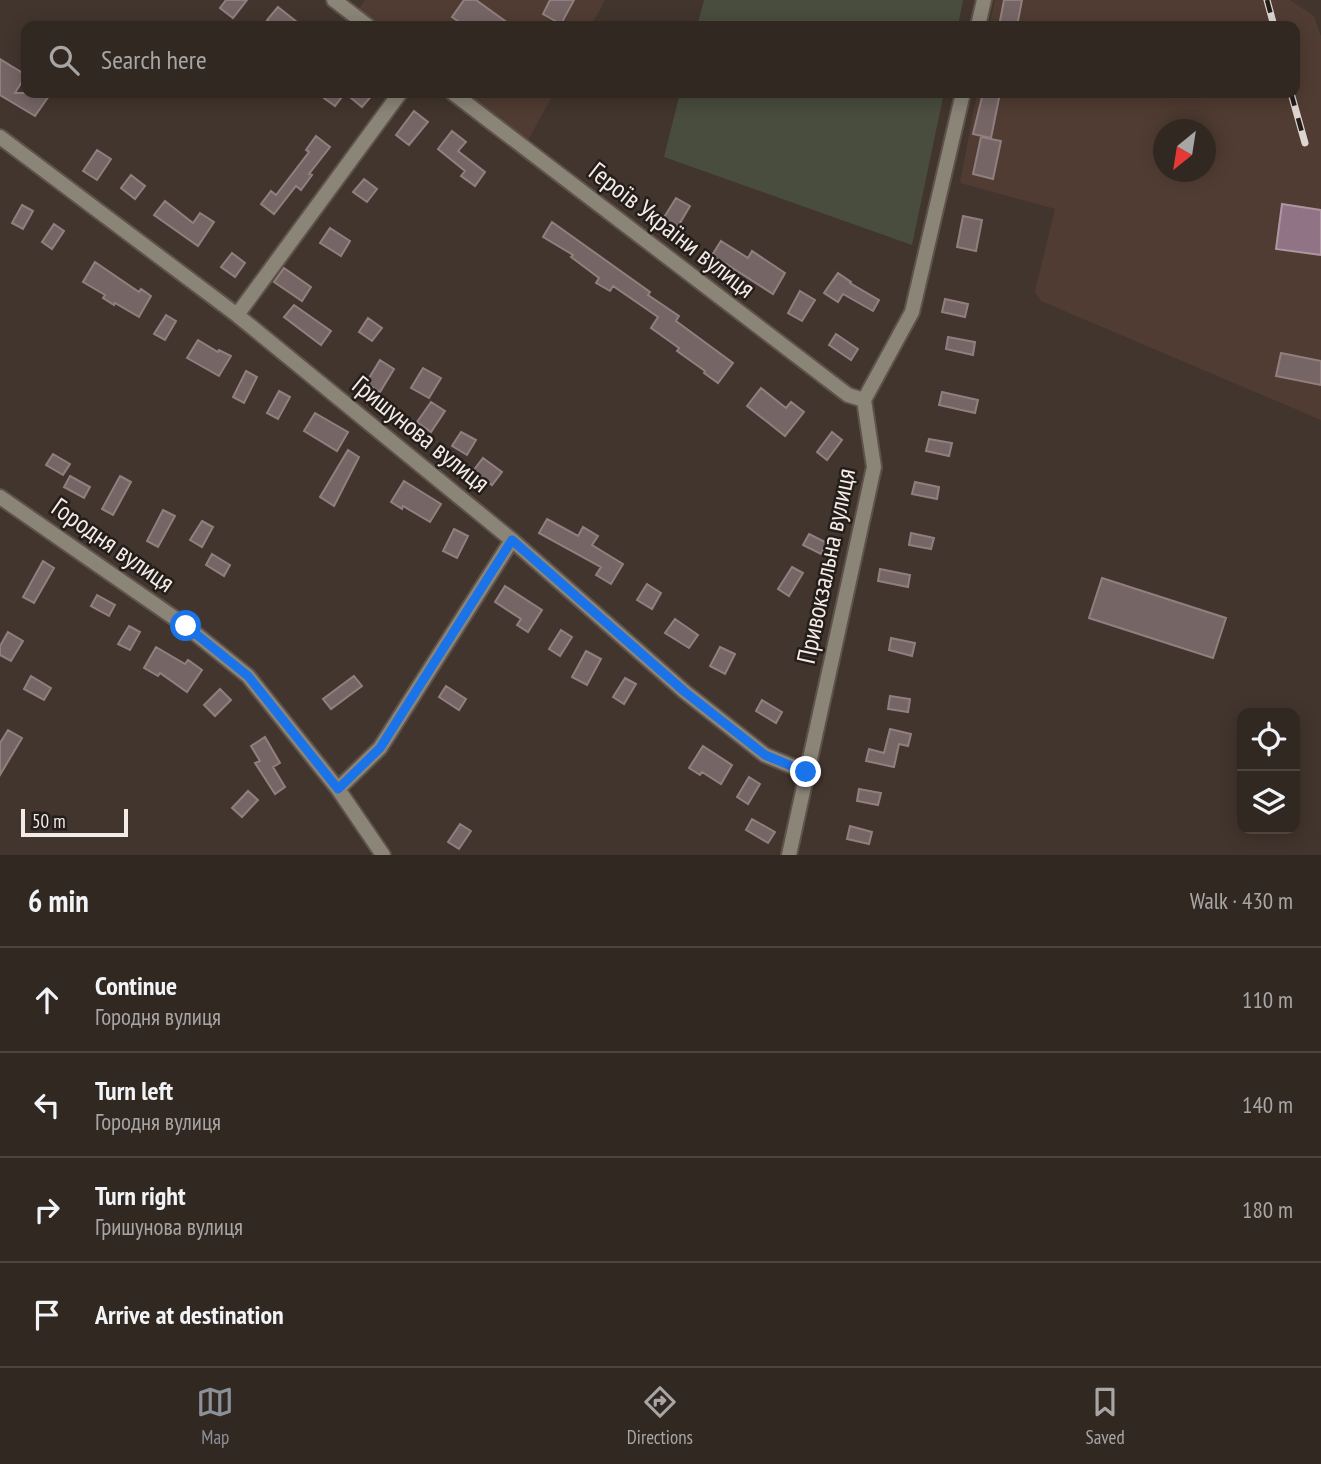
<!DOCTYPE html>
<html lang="en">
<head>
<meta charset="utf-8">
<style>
	body { margin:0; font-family:"PT Sans Narrow",sans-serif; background:#3d342f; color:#f1f3f6 }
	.controls { position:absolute; right:21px; bottom:21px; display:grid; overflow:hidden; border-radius:14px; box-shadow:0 4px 18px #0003 }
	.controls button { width:63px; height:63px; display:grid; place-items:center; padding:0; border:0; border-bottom:2px solid #4d4440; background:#322822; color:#f1f3f6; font:35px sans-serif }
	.compass { position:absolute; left:1153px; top:119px; width:63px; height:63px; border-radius:50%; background:#322822; box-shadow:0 4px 18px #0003; rotate:210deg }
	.scale { position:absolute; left:21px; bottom:18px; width:107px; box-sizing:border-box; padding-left:7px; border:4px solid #f4ebe7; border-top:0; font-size:19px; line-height:24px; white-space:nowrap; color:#f4ebe7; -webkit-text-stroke:5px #241e1a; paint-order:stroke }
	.stop { position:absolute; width:21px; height:21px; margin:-16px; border:5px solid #1a73e8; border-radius:50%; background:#fff }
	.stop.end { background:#1a73e8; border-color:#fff; box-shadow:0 2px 7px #0008 }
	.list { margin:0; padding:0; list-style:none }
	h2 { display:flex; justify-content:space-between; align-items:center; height:91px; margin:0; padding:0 28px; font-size:30px }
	h2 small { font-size:23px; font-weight:400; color:#a8a6a5 }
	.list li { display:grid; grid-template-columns:46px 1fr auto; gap:21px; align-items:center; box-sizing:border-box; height:105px; padding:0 28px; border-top:2px solid #4d4440 }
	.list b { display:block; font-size:26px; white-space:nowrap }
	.list p { margin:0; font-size:23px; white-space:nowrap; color:#a8a6a5 }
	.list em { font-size:23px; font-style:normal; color:#a8a6a5 }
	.icon { flex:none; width:38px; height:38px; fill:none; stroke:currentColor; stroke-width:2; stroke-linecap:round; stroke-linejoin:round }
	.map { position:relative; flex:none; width:1321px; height:855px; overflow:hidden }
	.search { position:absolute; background:#322822; box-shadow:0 4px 18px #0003; left:21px; right:21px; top:21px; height:77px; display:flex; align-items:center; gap:18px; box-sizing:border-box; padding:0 24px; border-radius:14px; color:#a8a6a5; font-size:26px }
	.sheet { height:511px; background:#322822 }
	nav { display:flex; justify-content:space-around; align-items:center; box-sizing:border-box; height:98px; border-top:2px solid #4d4440; background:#322822; font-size:19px; color:#a8a6a5 }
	nav a { display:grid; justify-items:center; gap:4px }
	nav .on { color:#8c9099 }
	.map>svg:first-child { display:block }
	.built { fill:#503c32; fill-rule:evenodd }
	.green { fill:#494d3d }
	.water { fill:#907384; stroke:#ae97a2; stroke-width:2 }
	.building { fill:#766565; stroke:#917f80; stroke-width:2 }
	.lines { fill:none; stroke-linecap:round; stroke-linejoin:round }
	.minor-casing { stroke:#5e524b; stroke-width:18 }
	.minor { stroke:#8b8578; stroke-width:14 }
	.rail-casing { stroke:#ded5d0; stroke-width:7 }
	.rail { stroke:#241e1a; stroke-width:4.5; stroke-dasharray:13; stroke-linecap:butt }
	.route { stroke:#1a73e8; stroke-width:9 }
	.labels { text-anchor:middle; stroke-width:5; stroke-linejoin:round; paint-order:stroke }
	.street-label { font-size:26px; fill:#f4ebe7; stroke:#241e1a }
</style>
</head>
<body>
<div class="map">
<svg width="1321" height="855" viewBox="0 0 1321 855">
	<rect width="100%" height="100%" fill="#42352d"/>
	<path class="built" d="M365,0H605L591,26H379L358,10Z
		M995,0H1290L1314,16L1321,36V420L1041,301L1035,291L1055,209L960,183L977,93H1295V26H989ZM1164,130H1206V172H1164Z
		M462,93H554L526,144Z"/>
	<path class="green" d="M704,0H963L958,26H697Z
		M680,93H944L912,245L664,157Z"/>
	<path class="water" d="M1282,204L1321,210V255L1276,249Z"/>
	<path class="building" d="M226,0H247L233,18L220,8Z
		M464,0H476L512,26H465L452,17Z
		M550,0H574L561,24L543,14Z
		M1004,0H1022L1017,26H999Z
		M278,7L302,26H275L267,20Z
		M0,59L26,75L15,93H51L35,116L0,95Z
		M317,93H374L362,107L345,93L335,106Z
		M983,93H1000L991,138L973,134Z
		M414,111L428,122L409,145L396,135Z
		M452,131L466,142L458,151L485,172L475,186L461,176L465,171L438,149Z
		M316,136L330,147L309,174L312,175L301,190L296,186L274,214L261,204L271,191L276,195L309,152L306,150Z
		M981,137L1001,141L993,179L973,174Z
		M97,150L111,159L97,180L83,171Z
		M131,175L145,186L135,199L121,188Z
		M364,179L377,189L367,202L353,192Z
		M676,198L690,206L677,228L663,219Z
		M165,201L193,223L200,213L214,222L198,246L154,215Z
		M22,205L33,211L23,229L12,223Z
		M963,216L982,220L976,251L957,247Z
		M552,222L650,292L648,295L679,316L676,321L733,363L718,383L704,373L705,371L677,351L679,348L651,328L658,317L613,286L610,291L596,283L599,278L571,257L573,255L543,237Z
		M54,224L64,231L52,249L42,242Z
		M330,228L350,241L341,256L320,243Z
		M721,241L748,258L752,251L785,273L773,294L726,264L723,269L709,260Z
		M232,253L245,263L235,277L221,267Z
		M95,262L139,292L141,289L151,296L139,317L115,303L114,305L103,298L105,295L83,282Z
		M284,268L311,287L302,301L274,282Z
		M838,273L851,282L850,283L879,300L873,311L843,294L838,302L824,293Z
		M800,291L815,300L802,321L788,313Z
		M945,299L968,304L965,317L942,312Z
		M294,305L331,331L321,345L284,317Z
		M166,315L176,321L165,340L154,334Z
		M368,318L382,328L372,341L359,332Z
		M836,334L858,349L851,360L829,345Z
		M948,337L975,342L973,355L946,349Z
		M198,340L218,352L219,350L231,356L219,376L187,358Z
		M1281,353L1321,361V385L1276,376Z
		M380,360L394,369L380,392L366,383Z
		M423,368L441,378L429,398L411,388Z
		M246,371L257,377L244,403L233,397Z
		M761,388L786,408L791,402L804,412L785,436L747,406Z
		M279,391L290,397L278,419L267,413Z
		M942,392L978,400L975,413L939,405Z
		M431,402L445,411L431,432L417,422Z
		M315,413L348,432L337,451L304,431Z
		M461,432L476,440L467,455L452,446Z
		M832,432L842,440L827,460L817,452Z
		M929,439L952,443L949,456L926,451Z
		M348,450L359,457L334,506L320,497Z
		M53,454L70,464L63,475L46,465Z
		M483,458L502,472L492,485L473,471Z
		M70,476L90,487L84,498L64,487Z
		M120,476L131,482L113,515L102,509Z
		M404,481L441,504L430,522L403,506L402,509L391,502Z
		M915,482L939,487L937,499L912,494Z
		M163,510L175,516L158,547L147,541Z
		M547,519L578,536L583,527L598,536L592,545L623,564L611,584L596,575L601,567L539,533Z
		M202,521L213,527L202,547L190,540Z
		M454,529L468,536L457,558L443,551Z
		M911,533L934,538L931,549L909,545Z
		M809,534L827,543L821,554L803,545Z
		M212,554L230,565L224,576L206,565Z
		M43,561L54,568L34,603L23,597Z
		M792,567L803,573L789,596L778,589Z
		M880,569L910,575L908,587L878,581Z
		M1102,578L1226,618L1213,658L1089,618Z
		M647,584L661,593L652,609L637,600Z
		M505,586L542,610L528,632L517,625L521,619L495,602Z
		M97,595L115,605L109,616L91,606Z
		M675,619L698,635L689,648L665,633Z
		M129,626L140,632L130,650L118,644Z
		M561,630L572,637L560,656L549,649Z
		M8,632L23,641L11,661L0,655V646Z
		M891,638L915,643L912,656L889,650Z
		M156,647L185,664L188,660L202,670L187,692L160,673L158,676L144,668Z
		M720,647L735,654L725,674L710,666Z
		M586,651L601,659L587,685L572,677Z
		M31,676L51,688L44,700L24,689Z
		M354,676L362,686L331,709L323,699Z
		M625,678L636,684L624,704L613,697Z
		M446,686L466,699L459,710L439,697Z
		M220,689L231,700L215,716L204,705Z
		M890,696L910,699L908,712L888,709Z
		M762,700L782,712L776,723L756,711Z
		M890,729L911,734L908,746L899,744L894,767L866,761L869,749L884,753Z
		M8,730L22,738L0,775V743Z
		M265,737L280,763L273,767L285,787L275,794L255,763L260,761L251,746Z
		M703,746L732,765L721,784L702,772L700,775L689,768Z
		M749,777L760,784L748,804L737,797Z
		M859,789L881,793L878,805L857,801Z
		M248,791L258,800L242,817L232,808Z
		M752,819L775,832L768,843L746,830Z
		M460,824L471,831L459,849L448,842Z
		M850,826L872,832L869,844L847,839Z"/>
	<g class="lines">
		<defs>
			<path id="minor" d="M334,0L368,26
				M978,26L984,0
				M453,93L848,395L864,400
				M0,137L237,315L512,540L685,692L765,755L806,772
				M237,315L400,93
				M0,497L186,626L248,676L338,789L383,855
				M338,789L380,748L512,540
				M789,855L874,467L864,400L912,312L963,93"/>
		</defs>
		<use href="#minor" class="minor-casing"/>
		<use href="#minor" class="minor"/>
		<defs>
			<path id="rail" d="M1267,0L1274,26
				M1291,93L1305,143"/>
		</defs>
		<use href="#rail" class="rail-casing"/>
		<use href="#rail" class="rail"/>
	</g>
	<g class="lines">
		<path class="route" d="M186,626L248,676L338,789L380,748L512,540L685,692L765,755L806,772"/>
	</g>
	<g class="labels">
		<g class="street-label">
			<text transform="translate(672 230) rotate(38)" y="9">Героїв України вулиця</text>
			<text transform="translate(421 434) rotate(39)" y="9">Гришунова вулиця</text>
			<text transform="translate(113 545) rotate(35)" y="9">Городня вулиця</text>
			<text transform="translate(826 566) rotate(-78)" y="9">Привокзальна вулиця</text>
		</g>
	</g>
</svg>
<div class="controls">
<button><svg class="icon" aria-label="locate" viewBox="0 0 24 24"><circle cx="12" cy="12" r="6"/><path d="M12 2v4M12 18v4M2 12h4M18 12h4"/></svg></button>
<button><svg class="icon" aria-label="layers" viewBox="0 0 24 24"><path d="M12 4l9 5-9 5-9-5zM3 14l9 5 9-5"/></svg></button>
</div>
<svg class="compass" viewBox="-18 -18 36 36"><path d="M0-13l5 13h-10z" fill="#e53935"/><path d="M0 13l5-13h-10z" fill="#a8a6a5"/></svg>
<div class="scale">50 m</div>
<div class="stop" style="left:186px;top:626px"></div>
<div class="stop end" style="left:806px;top:772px"></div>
<div class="search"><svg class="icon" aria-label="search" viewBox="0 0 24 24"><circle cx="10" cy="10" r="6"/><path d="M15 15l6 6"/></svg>Search here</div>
</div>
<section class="sheet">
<h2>6 min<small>Walk · 430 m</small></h2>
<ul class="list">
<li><svg class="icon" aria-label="ahead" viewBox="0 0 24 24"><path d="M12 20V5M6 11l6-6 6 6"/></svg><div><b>Continue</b><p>Городня вулиця</p></div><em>110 m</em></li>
<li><svg class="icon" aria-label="left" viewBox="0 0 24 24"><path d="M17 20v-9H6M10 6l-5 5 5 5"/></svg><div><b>Turn left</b><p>Городня вулиця</p></div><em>140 m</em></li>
<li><svg class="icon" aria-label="right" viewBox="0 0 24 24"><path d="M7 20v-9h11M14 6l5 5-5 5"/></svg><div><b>Turn right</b><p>Гришунова вулиця</p></div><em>180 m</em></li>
<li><svg class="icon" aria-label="arrive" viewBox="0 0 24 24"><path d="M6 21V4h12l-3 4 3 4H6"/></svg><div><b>Arrive at destination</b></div></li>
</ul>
</section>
<nav>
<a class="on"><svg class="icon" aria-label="map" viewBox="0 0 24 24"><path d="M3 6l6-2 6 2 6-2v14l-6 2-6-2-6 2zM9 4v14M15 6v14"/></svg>Map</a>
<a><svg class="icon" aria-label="directions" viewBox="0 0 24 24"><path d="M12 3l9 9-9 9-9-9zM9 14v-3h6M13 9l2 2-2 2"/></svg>Directions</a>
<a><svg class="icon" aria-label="saved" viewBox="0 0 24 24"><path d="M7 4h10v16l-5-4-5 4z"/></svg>Saved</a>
</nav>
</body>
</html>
